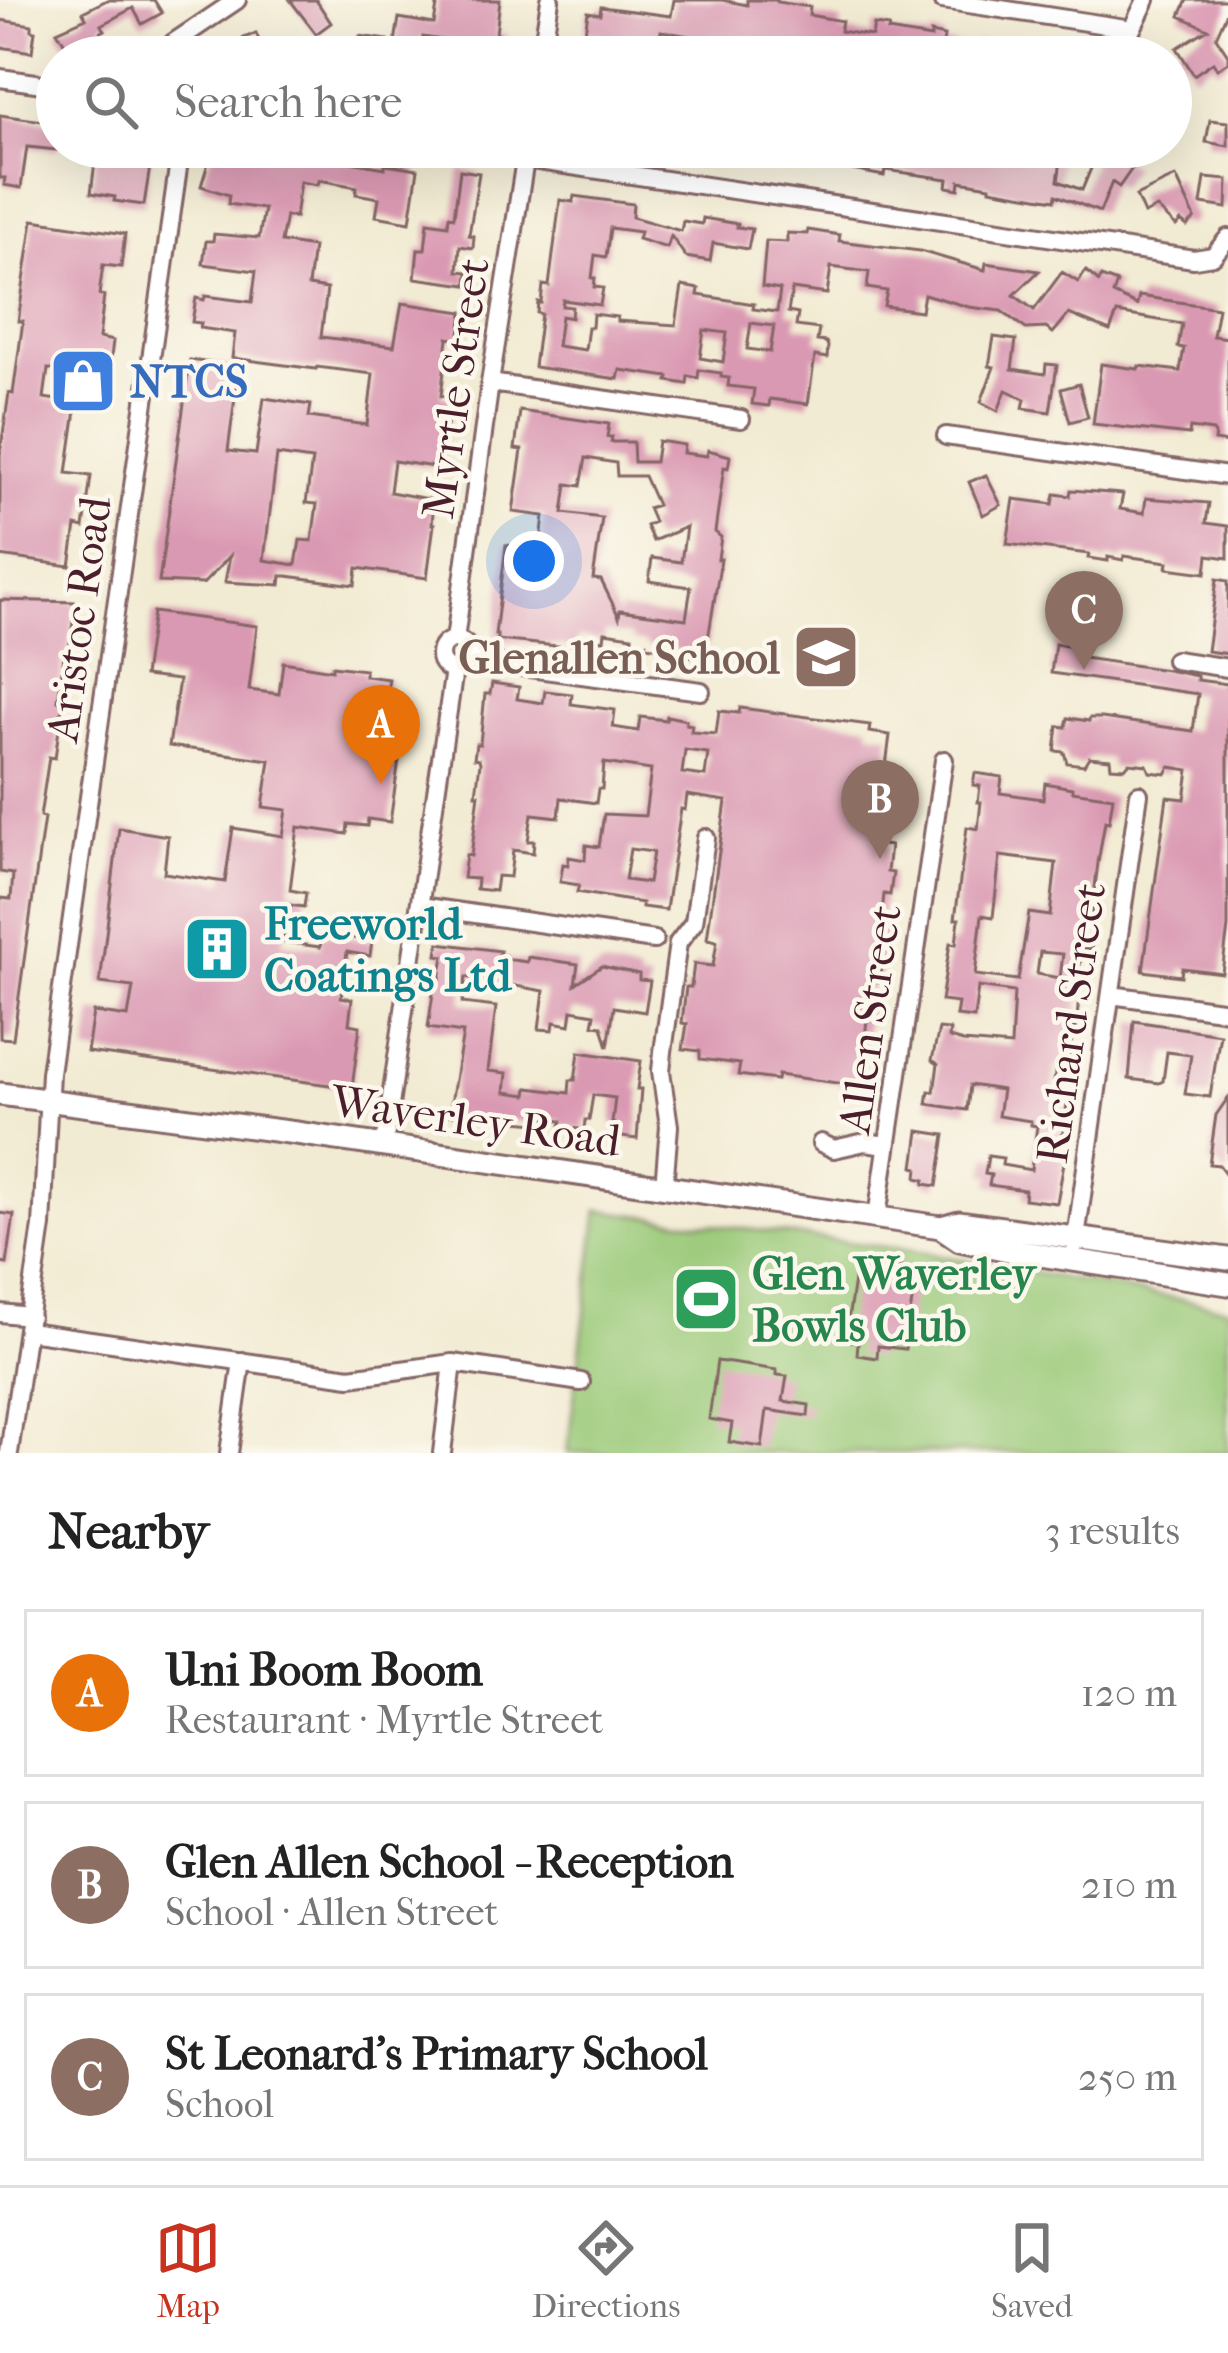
<!DOCTYPE html>
<html lang="en">
<head>
<meta charset="utf-8">
<style>
	body { margin:0; font-family:"IM FELL French Canon",serif; background:#f2f2f2; color:#222 }
	.you { position:absolute; left:534px; top:561px; width:42px; height:42px; margin:-30px; border:9px solid #fff; border-radius:50%; background:#1a73e8; box-shadow:0 0 0 18px #1a73e833 }
	.badge { display:grid; place-items:center; width:78px; height:78px; border-radius:50%; background:#c8321e; color:#fff; font-size:39px; font-weight:700 }
	.pin { position:absolute; translate:-50% -99px; filter:drop-shadow(0 3px 6px #0008) }
	.pin::after { content:''; position:absolute; top:63px; width:42px; height:36px; background:inherit; clip-path:polygon(0 0,100% 0,50% 100%) }
	.list { margin:0; padding:0; list-style:none }
	h2 { display:flex; justify-content:space-between; align-items:center; height:156px; margin:0; padding:0 48px; font-size:51px }
	h2 small { font-size:39px; font-weight:400; color:#767676 }
	.list li { display:grid; grid-template-columns:78px 1fr auto; gap:36px; align-items:center; box-sizing:border-box; height:168px; margin:0 24px 24px; padding:0 24px; border:3px solid #e0e0e0; border-radius:0px }
	.list b { display:block; font-size:45px; white-space:nowrap }
	.list p { margin:0; font-size:39px; white-space:nowrap; color:#767676 }
	.list em { font-size:39px; font-style:normal; color:#767676 }
	.icon { flex:none; width:66px; height:66px; fill:none; stroke:currentColor; stroke-width:2; stroke-linecap:round; stroke-linejoin:round }
	.map { position:relative; flex:none; width:1228px; height:1453px; overflow:hidden }
	.search { position:absolute; background:#fff; box-shadow:0 12px 48px #0002; left:36px; right:36px; top:36px; height:132px; display:flex; align-items:center; gap:30px; box-sizing:border-box; padding:0 42px; border-radius:66px; color:#767676; font-size:45px }
	.sheet { height:732px; background:#fff }
	nav { display:flex; justify-content:space-around; align-items:center; box-sizing:border-box; height:168px; border-top:3px solid #e0e0e0; background:#fff; font-size:33px; color:#767676 }
	nav a { display:grid; justify-items:center; gap:6px }
	nav .on { color:#c8321e }
	.map>svg:first-child { display:block }
	.green { fill:#9ac978; stroke:#727452; stroke-width:3 }
	.building { fill:#da99b2; fill-rule:evenodd }
	.lines { fill:none; stroke-linecap:round; stroke-linejoin:round }
	.minor-casing { stroke:#856666; stroke-width:22 }
	.major-casing { stroke:#856666; stroke-width:27 }
	.minor { stroke:#fff; stroke-width:16 }
	.major { stroke:#fff; stroke-width:21 }
	.labels { text-anchor:middle; stroke-width:9; stroke-linejoin:round; paint-order:stroke }
	.shop-label { font-size:45px; font-weight:bold; fill:#366cbe; stroke:#fbf7ec; text-anchor:start }
	.street-label { font-size:45px; fill:#4a1f2b; stroke:#fbf7ec }
	.education-label { font-size:45px; font-weight:bold; fill:#785e54; stroke:#fbf7ec; text-anchor:end }
	.culture-label { font-size:45px; font-weight:bold; fill:#0d838f; stroke:#fbf7ec; text-anchor:start }
	.leisure-label { font-size:45px; font-weight:bold; fill:#27864d; stroke:#fbf7ec; text-anchor:start }
</style>
</head>
<body>
<div class="map">
<svg width="1228" height="1453" viewBox="0 0 1228 1453">
	<rect width="100%" height="100%" fill="#fbf7ec"/>
	<filter id="ink" filterUnits="userSpaceOnUse"><feTurbulence type="fractalNoise" baseFrequency=".00833" numOctaves="2"/><feDisplacementMap in="SourceGraphic" scale="24" xChannelSelector="R" yChannelSelector="G"/><feConvolveMatrix kernelMatrix="1 2 1 2 8 2 1 2 1" color-interpolation-filters="sRGB"/></filter>
	<filter id="wash" filterUnits="userSpaceOnUse"><feTurbulence type="fractalNoise" baseFrequency=".004" numOctaves="4" result="noise"/><feDisplacementMap in="SourceGraphic" scale="48" xChannelSelector="R" yChannelSelector="G"/><feGaussianBlur stdDeviation="2.7" result="paint"/><feColorMatrix in="noise" values="0 0 0 0 0 0 0 0 0 0 0 0 0 0 0 0 0 1.4 0 .05"/><feComposite in="paint" operator="in"/></filter>
	<g filter="url(#wash)">
		<rect width="100%" height="100%" fill="#f2ebd3"/>
		<path class="green" d="M598,1210L909,1250L1228,1308V1453H567Z"/>
		<g id="blocks">
			<path class="building" d="M107,0H154L162,13L142,24L133,8L101,25L105,30L69,50L57,31L86,18L83,12Z
				M290,0H316L331,23L316,34Z
				M438,0H500L496,34L507,35L503,57H454L456,42L423,37L421,53L394,48L399,18L434,24Z
				M674,0H722L747,5V0H777V2L810,7L809,15L842,21L840,31L872,36L874,25L889,27L888,31L931,38V33L944,36L943,43L973,47L978,41L998,57H841L810,51L809,57H738L740,45L661,31L659,43L635,40L633,57H600L603,35L585,32L588,12L600,14L601,7L671,16Z
				M1187,0H1228V10L1216,37L1228,55V62L1217,69L1213,62L1194,75L1177,48L1208,29L1180,16Z
				M0,20L32,25V30L35,31L32,52L0,47Z
				M256,33L265,54L257,57H231L227,45Z
				M360,36L388,40L385,57H357Z
				M0,115L57,123V150L27,147L21,188L4,185L5,178H0Z
				M1210,120L1228,122V146L1206,142Z
				M97,147H153L144,205L114,201L115,197L91,193Z
				M213,147L236,154L237,148L281,154V150L385,168V164L418,169L410,222L376,216L379,198L356,194L357,187L319,180L318,185L300,182L295,218L286,216L281,242L313,247L308,286L327,289L321,337L394,346L402,303L463,312L459,340L448,338L441,396L451,398L441,468L394,461L390,492L434,500L432,524H434L427,578L357,568L355,585L287,576H281L280,585L225,582L230,556L203,584L159,582L190,360L239,367L228,451L256,454L264,398L311,405L309,417L367,425L373,374L317,367L316,369L232,358L235,333L200,328L201,323L192,322L196,298L204,300L205,296L252,302L256,271L203,264L206,241H213L214,234L259,238L264,209L228,204L229,195L201,186ZM277,455L312,460L306,503L317,504L312,541L300,540L296,565L264,560Z
				M735,147H882L914,152L915,147H948L995,155L996,147H1063L1058,181L1082,190L1094,161L1075,147H1106L1133,167L1119,187L1112,182L1100,212L1056,195L1055,200L990,189V186L960,181L959,189L947,187L948,179L885,170L884,176L836,167V162L809,159V164H793L734,153Z
				M460,170L479,173L469,235L474,236L473,248L460,246L458,271L468,272L467,285L415,278L418,249H425L428,222L448,225L449,216L454,217Z
				M1176,177L1195,218L1187,226L1181,221L1176,226L1157,208L1144,214L1136,196Z
				M1205,178L1228,180L1227,208L1201,204Z
				M574,196L633,204L632,217L681,231L683,221L702,224L703,218L738,224L737,227L752,229L748,249L713,243L710,261L686,257L671,236L667,248L638,239L640,232L610,228L606,257L595,255L592,278H595L594,287L603,288L600,305L563,300L562,306L572,307L571,318L561,316L557,346L585,350L588,327H592L593,314L617,317V321L676,325L682,286L699,289L698,295L754,304L753,309L777,312L780,290L762,287L766,241L787,242V233L807,234L808,230L840,235L839,241L920,251L985,270L986,263L1039,271L1014,295L1034,310L1062,272L1078,282L1086,271L1099,282L1101,277L1117,283L1113,294L1137,305L1139,296L1218,308L1213,336L1228,338V443L1214,441L1215,434L1213,431L1190,428L1189,435L1093,424L1101,364L1138,369L1139,366L1180,371L1184,348L1178,347L1182,324L1117,313L1110,331L1069,314L1053,333L1046,328L1026,329L1001,311L969,307L924,294L921,311L884,306L887,291L867,288L869,272L831,267L827,294L792,289L788,312L798,314L796,326L819,329L817,341L826,342L828,346L827,358L815,356L808,404L770,399L769,406L752,404L754,389L728,386L729,378L721,377V373L699,370L698,378L688,376L687,384L668,381L669,377L620,370L618,379L534,367L541,314L537,313L538,302L541,303L543,285L549,286L560,200L573,202ZM751,323L774,326L770,352L747,349ZM704,330L727,333L723,362L700,358Z
				M33,220L125,234L121,267L103,265L99,295L104,296L99,338L113,341L106,398L75,393L77,372L48,369L44,398L77,403L67,473L91,476L84,528L76,526L70,566L0,556V455L9,393L13,394L23,321H18Z
				M994,337L1016,340L1012,369L1045,374L1046,364L1057,365L1050,412L1023,408L1025,399L1006,390L998,411L981,402L994,367L989,366Z
				M1079,384L1088,417L1070,422L1061,389Z
				M520,411L609,424L607,437H612L611,442H633L634,462H655L658,441L684,445L683,453L707,456L708,450L730,456L728,468L724,467L715,532L721,537L718,559H721L705,658L681,655L682,651L646,646V643L632,641V636L605,632L604,640L578,637L577,648L497,640V635H495L506,545L540,549L544,516L513,512L522,450L515,449ZM586,458L616,463L617,476H644L657,505L648,508L654,522L646,526L653,541L686,527L681,562L652,558L649,581L691,587L686,619L620,610L619,617L601,580L593,579L602,518L563,513L567,484L581,486Z
				M986,475L1001,505L983,515L969,482Z
				M1071,490L1123,494L1120,509L1144,513L1146,498L1209,503L1206,523L1228,526V558L1208,555L1206,573L1167,568L1168,562L1124,556L1123,560L1108,557V561L1088,558L1089,554L1007,544L1014,499L1053,504L1055,494L1070,496Z
				M1217,579L1228,581V654L1207,651Z
				M0,600L76,602L68,656L64,655L58,700L63,701L55,758L49,757L40,817L44,818L13,1039L0,1038V898L11,899L13,874L0,872Z
				M153,612L257,626L249,690L279,694L283,662L332,670V666L365,670V676L389,679L380,736L402,739L390,822L368,819L367,826L348,824L347,834L298,827L290,890L306,893L304,907L289,905L283,942L320,947L322,933L372,941L370,956L347,952L341,997L352,999L349,1024L360,1026L352,1088L87,1052L93,1012L128,1017L133,987L100,983L119,828L168,836L164,873L225,882L233,828L283,836L287,810L263,807L270,760L169,746L179,680L144,676Z
				M1055,644L1085,649L1083,658L1167,670L1197,676V680L1228,684V927L1222,973L1182,968L1181,976L1143,971L1167,797L1185,799L1189,770L1170,767L1166,774L1150,772L1147,765L1129,763L1125,768L1111,767L1110,759L1089,757L1084,765L1067,763L1064,752L1055,751L1058,726L1066,727L1068,718L1089,721L1090,718H1102L1193,731L1198,694L1051,673Z
				M492,683L519,687L517,699L543,703L545,691L572,694L571,704L615,710L613,727L638,731L640,717L666,720L667,716L686,720V724L692,725L691,732L716,734L719,711L739,713L740,708L870,725L869,732L890,735L876,844L890,846L887,872L893,873L890,895L884,894L881,923L886,924L879,982L871,981L860,1086L778,1075L777,1080L738,1075L740,1064L700,1059V1051L683,1049L687,1024L682,1023L686,987H691L694,964L713,966L717,941L707,939L726,801L687,795L685,810L681,809L666,910L642,907V903L577,892L579,885L560,882L563,864L568,865L569,857L585,860L586,845L599,847L604,814L645,816L651,770L604,763L602,789H598L596,803L561,798L559,817L532,814L528,841H534L533,853L513,850L510,877L497,876L495,891L476,889L477,879L463,878L466,855L471,856L479,794H476L480,763L479,759L474,758L476,744H480L485,694H490ZM685,750L708,753L705,776L682,773ZM630,849L653,852L648,883L625,880Z
				M975,773L1002,777L1000,793L1043,799L1045,783L1072,788V791L1113,797L1109,822L1105,821L1098,863L1091,918L1095,919L1091,950L1082,949L1077,987L1080,988L1076,1028H1072L1070,1068L1056,1066L1052,1095L1068,1097L1062,1138L1068,1139L1057,1203L1024,1199L1025,1190L989,1185L991,1175L985,1174L988,1156L1003,1158L1002,1165L1031,1170L1037,1126L1031,1125V1121L998,1116L1002,1090L970,1085L967,1110L927,1104L929,1091L934,1092L938,1064L932,1060L939,1029L950,1030L949,1038L963,1042L1011,1046L1014,992L978,987L974,1018L956,1016L958,1003L941,1001L950,943L956,944L959,919H955L967,827L978,829L981,802H978L980,786L973,785ZM1000,856L1056,863L1050,916L1029,913L1018,980L975,975L982,915L993,917ZM1040,952L1063,954L1060,978L1037,974Z
				M439,943L500,951L499,954L505,955V959L527,962L528,957L578,964L575,984L602,966L639,974V980L650,981L645,1012L614,1007L608,1047L602,1026L593,1025L595,1014L572,1010L570,1025L554,1022L553,1030L539,1029L544,991L466,977L462,1003L496,1007L488,1071L507,1073L505,1092L527,1095L528,1088L569,1093L570,1080H575L579,1052L641,1061L637,1089H641L637,1139L614,1136L615,1124L612,1123L615,1098L593,1095L589,1120H585L584,1130L561,1126L562,1121L538,1118L537,1123L449,1115L463,1033L428,1028L435,979H440L444,956L437,955Z
				M1134,1021L1220,1034L1210,1097L1185,1094L1191,1055L1167,1052L1163,1081L1159,1083L1129,1079Z
				M1228,1098V1177L1219,1165L1209,1164L1216,1115Z
				M919,1131L945,1135L937,1186L924,1184L925,1180L917,1178L918,1168L914,1167Z
				M0,1213L14,1215L7,1264L0,1263Z
				M868,1262L911,1269L910,1279L915,1280L905,1349L878,1346L877,1358L857,1355L858,1342L845,1340L854,1280L865,1282Z
				M717,1361L777,1370V1375L787,1376L783,1401L809,1405L808,1416L767,1410L762,1447L729,1442L732,1423L709,1419Z"/>
		</g>
	</g>
	<g filter="url(#ink)">
		<use href="#blocks" fill-opacity="0" stroke="#856666" stroke-width="3"/>
		<g class="lines">
			<defs>
				<path id="minor" d="M942,0L1132,29L1146,0
					M162,57L173,43L237,0
					M541,57L550,0
					M0,78L57,86
					M525,159L1194,259L1213,256L1228,238
					M490,383L741,419
					M946,436L1228,476
					M440 655a15 15 0 1 1 30 0a15 15 0 1 1-30 0Z
					M455,640L490,383L527,147
					M470,660L701,691
					M1175,660L1228,668
					M420,906L654,940
					M1111,995L1228,1011
					M821,1143L834,1149L865,1142L887,1145
					M384,1146L454,670
					M664,1187L669,1126L661,1071L663,1052L678,943L694,922L706,838
					M877,1217L944,760
					M1075,1245L1139,794
					M0,1313L30,1316
					M28,1331L350,1377L453,1363L581,1382
					M9,1453L42,1226L50,1073L181,147
					M229,1453L242,1361
					M442,1453L453,1363"/>
				<path id="major" d="M0,1094L296,1133L941,1227L959,1222L1228,1259
					M941,1227L960,1240L1008,1250L1228,1284"/>
			</defs>
			<use href="#minor" class="minor-casing"/>
			<use href="#major" class="major-casing"/>
			<use href="#minor" class="minor"/>
			<use href="#major" class="major"/>
		</g>
	</g>
	<defs>
		<symbol id="shop-square" viewBox="-11 -11 22 22"><rect x="-9" y="-9" width="18" height="18" rx="4" fill="#3f7fe0" stroke="#fbf7ec"/><path d="M-5-2.5h2.3a2.7 3.5 0 0 1 5.4 0H5L5.5 6h-11ZM-1.5-2.5h3a1.5 2.3 0 0 0-3 0Z" fill="#fff"/></symbol>
		<symbol id="school-square" viewBox="-11 -11 22 22"><rect x="-9" y="-9" width="18" height="18" rx="4" fill="#8d6e63" stroke="#fbf7ec"/><path d="M0-5L7-2L0 1L-7-2ZM-4 1L0 2.5L4 1V4Q0 6-4 4Z" fill="#fff"/></symbol>
		<symbol id="building-square" viewBox="-11 -11 22 22"><rect x="-9" y="-9" width="18" height="18" rx="4" fill="#0f9aa8" stroke="#fbf7ec"/><path d="M-4-6H4V6H1V3H-1V6H-4ZM-2.5-4.3h1.7v1.8h-1.7ZM.8-4.3h1.7v1.8H.8ZM-2.5-1h1.7V.8h-1.7ZM.8-1h1.7V.8H.8Z" fill="#fff"/></symbol>
		<symbol id="stadium-square" viewBox="-11 -11 22 22"><rect x="-9" y="-9" width="18" height="18" rx="4" fill="#2e9e5b" stroke="#fbf7ec"/><path d="M0-5a6.5 5 0 1 0 0 10a6.5 5 0 1 0 0-10ZM-3.5-1.8h7v3.6h-7Z" fill="#fff"/></symbol>
	</defs>
	<g fill-rule="evenodd">
		<use href="#shop-square" x="45" y="343" width="76" height="76"/>
		<use href="#school-square" x="788" y="619" width="76" height="76"/>
		<use href="#building-square" x="179" y="911" width="76" height="76"/>
		<use href="#stadium-square" x="668" y="1261" width="76" height="76"/>
	</g>
	<g class="labels">
		<g class="shop-label">
			<text x="130" y="397">NTCS</text>
		</g>
		<g class="street-label">
			<text transform="translate(455 388) rotate(-82)" y="16">Myrtle Street</text>
			<text transform="translate(78 619) rotate(-82)" y="16">Aristoc Road</text>
			<text transform="translate(869 1019) rotate(-82)" y="16">Allen Street</text>
			<text transform="translate(1070 1023) rotate(-82)" y="16">Richard Street</text>
			<text transform="translate(476 1120) rotate(8)" y="16">Waverley Road</text>
		</g>
		<g class="education-label">
			<text x="780" y="673">Glenallen School</text>
		</g>
		<g class="culture-label">
			<text x="264" y="939">Freeworld<tspan x="264" dy="52">Coatings Ltd</tspan></text>
		</g>
		<g class="leisure-label">
			<text x="752" y="1289">Glen Waverley<tspan x="752" dy="52">Bowls Club</tspan></text>
		</g>
	</g>
</svg>
<div class="you"></div>
<div class="pin badge" style="left:381px;top:784px;background:#e8710a">A</div>
<div class="pin badge" style="left:880px;top:859px;background:#8d6e63">B</div>
<div class="pin badge" style="left:1084px;top:670px;background:#8d6e63">C</div>
<div class="search"><svg class="icon" aria-label="search" viewBox="0 0 24 24"><circle cx="10" cy="10" r="6"/><path d="M15 15l6 6"/></svg>Search here</div>
</div>
<section class="sheet">
<h2>Nearby<small>3 results</small></h2>
<ul class="list">
<li><span class="badge" style="background:#e8710a">A</span><div><b>Uni Boom Boom</b><p>Restaurant · Myrtle Street</p></div><em>120 m</em></li>
<li><span class="badge" style="background:#8d6e63">B</span><div><b>Glen Allen School - Reception</b><p>School · Allen Street</p></div><em>210 m</em></li>
<li><span class="badge" style="background:#8d6e63">C</span><div><b>St Leonard's Primary School</b><p>School</p></div><em>250 m</em></li>
</ul>
</section>
<nav>
<a class="on"><svg class="icon" aria-label="map" viewBox="0 0 24 24"><path d="M3 6l6-2 6 2 6-2v14l-6 2-6-2-6 2zM9 4v14M15 6v14"/></svg>Map</a>
<a><svg class="icon" aria-label="directions" viewBox="0 0 24 24"><path d="M12 3l9 9-9 9-9-9zM9 14v-3h6M13 9l2 2-2 2"/></svg>Directions</a>
<a><svg class="icon" aria-label="saved" viewBox="0 0 24 24"><path d="M7 4h10v16l-5-4-5 4z"/></svg>Saved</a>
</nav>
</body>
</html>
